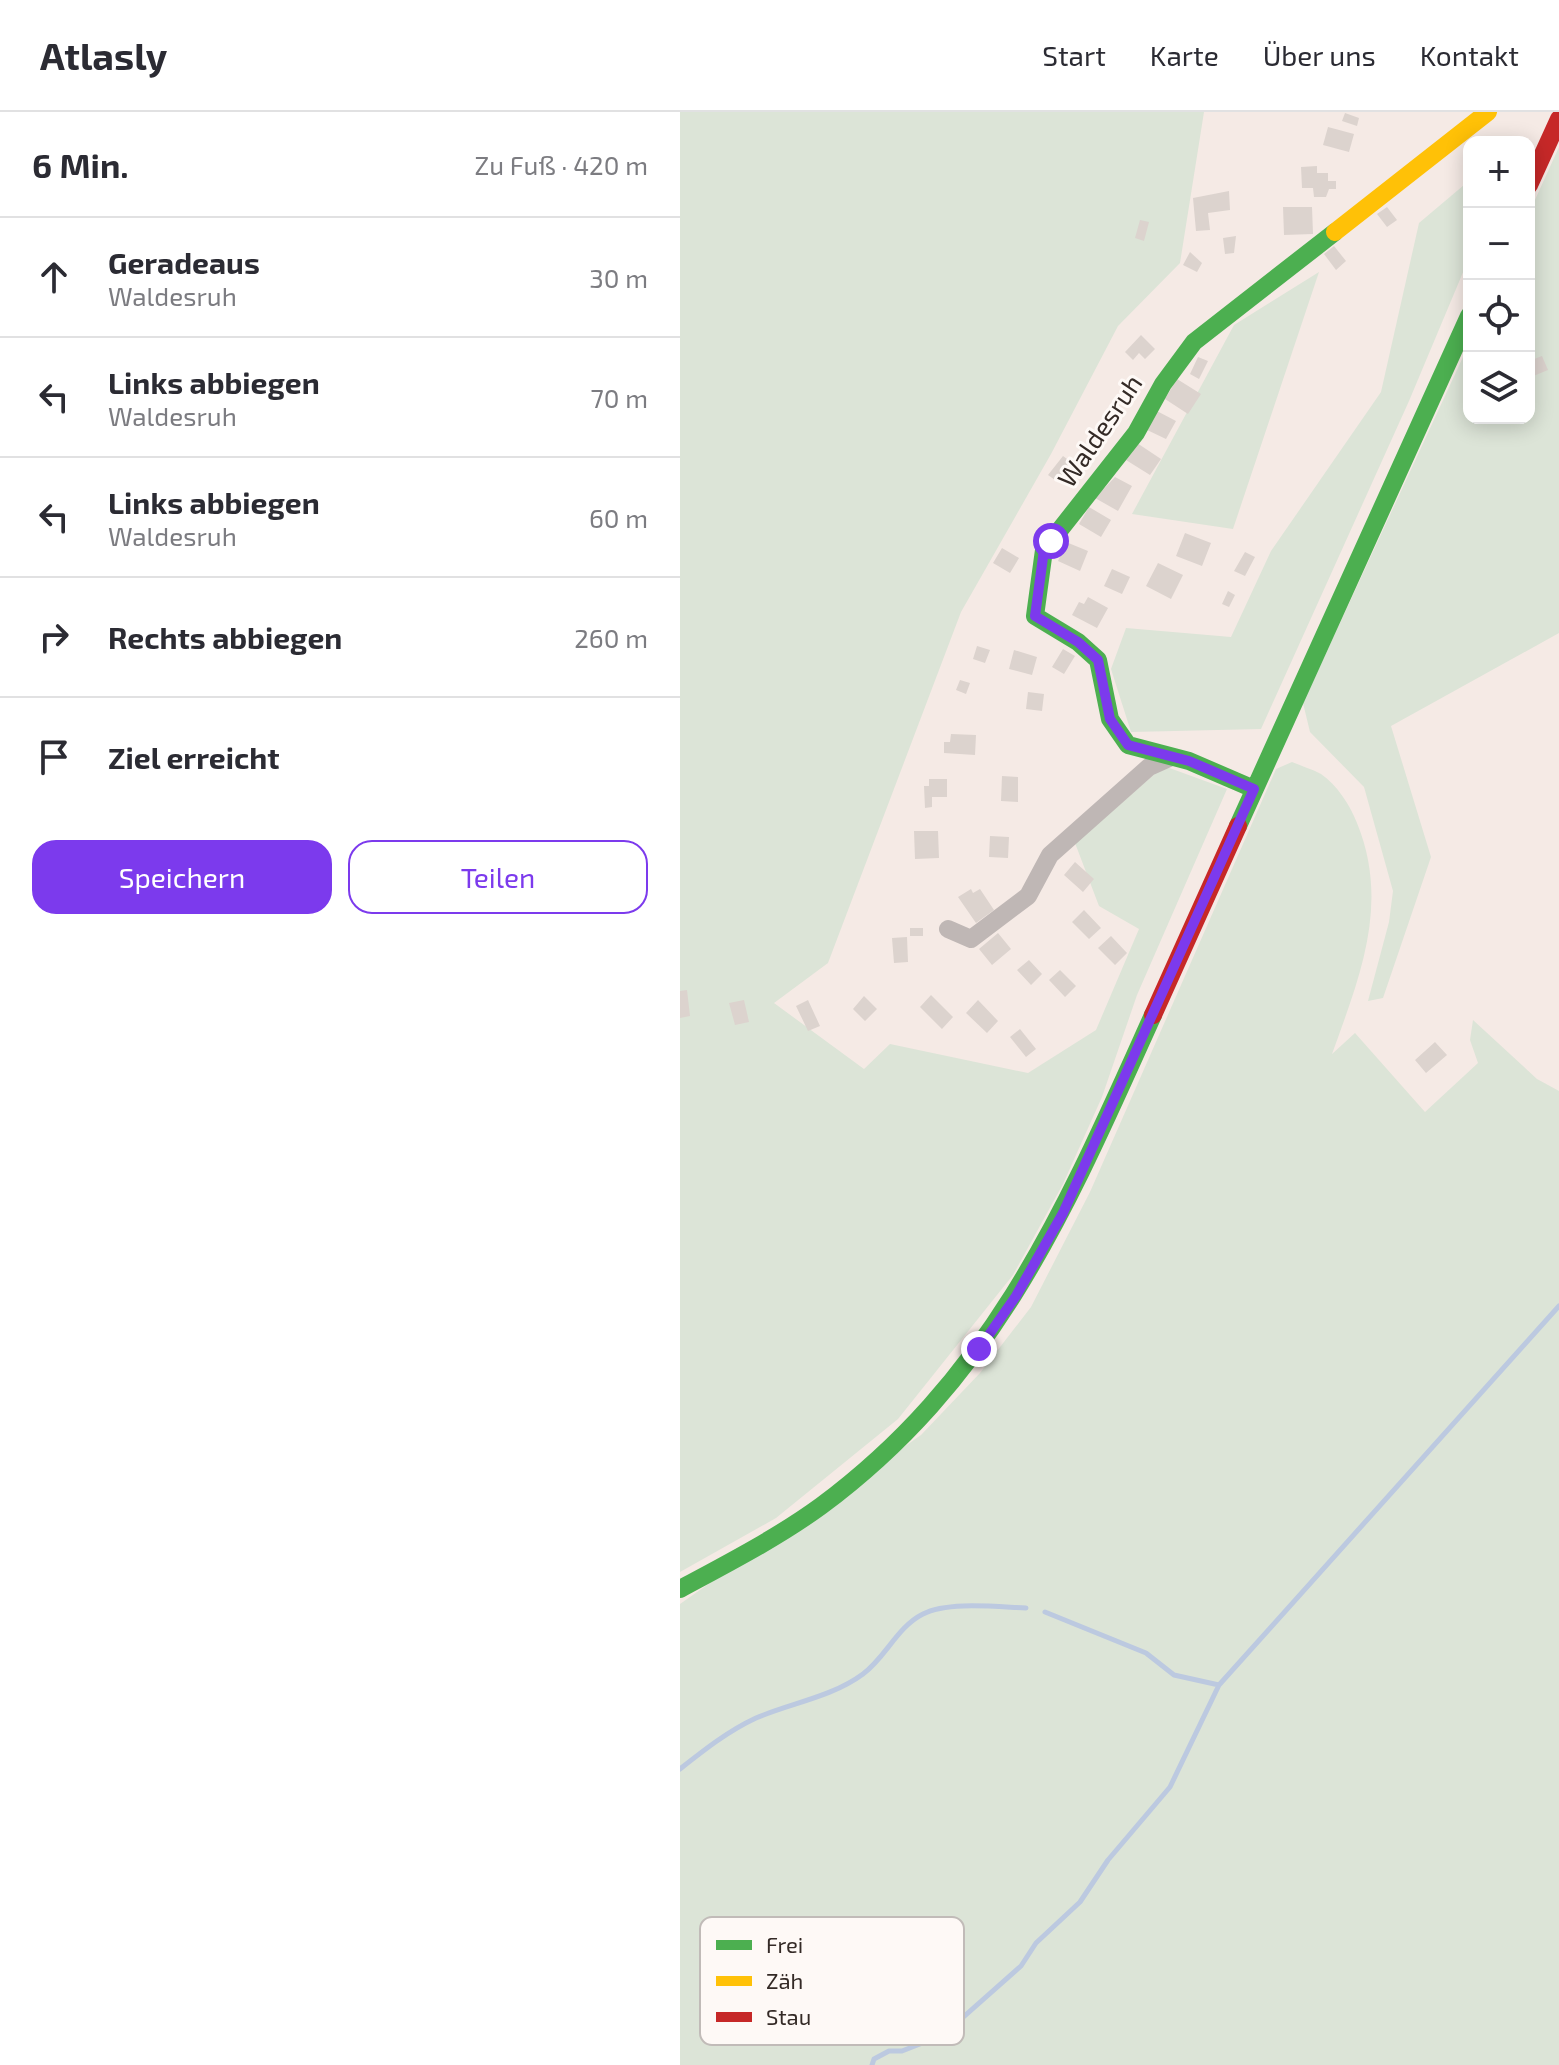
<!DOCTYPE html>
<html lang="de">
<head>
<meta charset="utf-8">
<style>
	body { margin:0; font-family:"Exo 2",sans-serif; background:#f7f7f7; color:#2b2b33 }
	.controls { position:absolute; right:24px; top:24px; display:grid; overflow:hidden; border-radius:16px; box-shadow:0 4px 20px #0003 }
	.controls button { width:72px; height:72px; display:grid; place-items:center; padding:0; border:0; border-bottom:2px solid #e1e1e2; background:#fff; color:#2b2b33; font:40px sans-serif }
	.stop { position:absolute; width:24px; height:24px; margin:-18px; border:6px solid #7c3aed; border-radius:50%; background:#fff }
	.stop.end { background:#7c3aed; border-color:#fff; box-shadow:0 2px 8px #0008 }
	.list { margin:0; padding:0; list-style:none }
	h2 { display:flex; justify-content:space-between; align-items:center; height:104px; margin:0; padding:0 32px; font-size:34px }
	h2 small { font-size:26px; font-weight:400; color:#7c7c81 }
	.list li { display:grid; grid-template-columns:52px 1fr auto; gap:24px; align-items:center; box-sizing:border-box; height:120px; padding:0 32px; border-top:2px solid #e1e1e2 }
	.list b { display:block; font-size:30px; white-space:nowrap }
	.list p { margin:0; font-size:26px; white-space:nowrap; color:#7c7c81 }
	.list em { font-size:26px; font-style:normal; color:#7c7c81 }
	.actions { display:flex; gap:16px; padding:24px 32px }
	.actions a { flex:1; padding:18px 0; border:2px solid #7c3aed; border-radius:24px; text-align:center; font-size:28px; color:#7c3aed }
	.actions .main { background:#7c3aed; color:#fff }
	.icon { flex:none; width:44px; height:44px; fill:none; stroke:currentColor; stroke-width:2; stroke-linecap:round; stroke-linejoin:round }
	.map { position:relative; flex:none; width:879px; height:1953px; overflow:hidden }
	header { display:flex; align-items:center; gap:48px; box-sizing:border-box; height:112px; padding:0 40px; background:#fff; border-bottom:2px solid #e1e1e2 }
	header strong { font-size:38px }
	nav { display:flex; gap:44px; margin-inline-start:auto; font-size:28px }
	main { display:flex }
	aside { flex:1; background:#fff }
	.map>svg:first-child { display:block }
	.green { fill:#dce4d7 }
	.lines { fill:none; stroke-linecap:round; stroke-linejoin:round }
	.stream { stroke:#bcc9e0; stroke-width:5 }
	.building { fill:#dcd3ce }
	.street { stroke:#bfb7b5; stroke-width:18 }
	.fast { stroke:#4caf50; stroke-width:18 }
	.slow { stroke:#ffc107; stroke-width:18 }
	.jam { stroke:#c62828; stroke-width:18 }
	.route { stroke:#7c3aed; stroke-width:10 }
	.labels { text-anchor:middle; stroke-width:6; stroke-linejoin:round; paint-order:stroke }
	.street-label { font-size:26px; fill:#342a26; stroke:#fef9f6 }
	.key { fill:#fef9f6; stroke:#c1bbb8; stroke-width:2 }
	.key-label { font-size:22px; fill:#342a26 }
</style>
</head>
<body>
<header>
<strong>Atlasly</strong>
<nav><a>Start</a><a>Karte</a><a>Über uns</a><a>Kontakt</a></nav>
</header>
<main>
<aside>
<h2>6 Min.<small>Zu Fuß · 420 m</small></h2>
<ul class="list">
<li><svg class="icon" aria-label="ahead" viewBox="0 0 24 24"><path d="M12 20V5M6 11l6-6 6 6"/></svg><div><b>Geradeaus</b><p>Waldesruh</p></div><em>30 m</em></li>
<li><svg class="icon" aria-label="left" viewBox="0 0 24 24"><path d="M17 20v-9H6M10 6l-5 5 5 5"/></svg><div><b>Links abbiegen</b><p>Waldesruh</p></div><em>70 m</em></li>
<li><svg class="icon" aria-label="left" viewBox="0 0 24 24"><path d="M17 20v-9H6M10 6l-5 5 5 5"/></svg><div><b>Links abbiegen</b><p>Waldesruh</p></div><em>60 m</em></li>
<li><svg class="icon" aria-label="right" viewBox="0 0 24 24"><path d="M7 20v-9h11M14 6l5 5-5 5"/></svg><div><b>Rechts abbiegen</b></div><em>260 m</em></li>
<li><svg class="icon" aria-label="arrive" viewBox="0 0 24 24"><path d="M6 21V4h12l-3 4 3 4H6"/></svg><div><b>Ziel erreicht</b></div></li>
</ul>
<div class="actions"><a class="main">Speichern</a><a>Teilen</a></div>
</aside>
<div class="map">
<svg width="879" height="1953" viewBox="0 0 879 1953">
	<rect width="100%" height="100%" fill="#f5eae5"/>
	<path class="green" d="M0,0H524L500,151L438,214L371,342L281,500L148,851L94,891L184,957L210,932L348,961L416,918L459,817L419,794L395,731L484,654L547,677L457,883L422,985L383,1072L333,1163L218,1307L96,1406L0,1460Z
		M879,35V521L711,614L751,745L703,886L688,889L709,810L713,779L684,675L630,620L623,591L789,232V306H849V101Z
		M784,73L789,146L729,289L581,617L451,620L431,557L446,516L551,525L591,439L701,280L739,111Z
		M639,160L553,417L452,402L554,213Z
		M612,650C621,654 632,657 641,662C657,673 670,693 677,711C710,792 680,864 652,942L675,921L745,1000L798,951L790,928L793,908L857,967L879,979V1953H0V1492L241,1323L300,1261L351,1195L410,1080L596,657Z"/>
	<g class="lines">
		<path class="stream" d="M365,1500L466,1541L494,1563L539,1573
			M0,1657C24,1638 48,1619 76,1606C111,1591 152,1585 183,1562C206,1545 217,1515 243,1502C267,1489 319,1495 346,1496
			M192,1953L194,1947L209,1939H222L263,1923L341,1854L356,1831L400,1790L428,1748L490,1675L539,1573L879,1194"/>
	</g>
	<path class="building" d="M665,1L679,6L677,14L662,9Z
		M648,15L674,22L669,40L643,33Z
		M637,54V61H648V69H656V77H649L646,85H634L633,76H622L621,55Z
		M549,79L550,98L528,101L530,118L516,119L513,86Z
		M603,95H632L633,122L604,123Z
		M707,95L717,108L707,115L697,102Z
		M460,108L469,110L464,129L455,126Z
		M556,124L554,141L545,142L543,126Z
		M654,134L666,149L656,158L644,142Z
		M510,140L522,151L517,160L503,153Z
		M461,223L475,237L465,247L459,241L453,248L445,240Z
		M862,244L868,258L851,265L849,249Z
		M518,245L528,249L519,267L510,262Z
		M497,267L521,282L508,302L485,287Z
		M475,298L496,309L486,327L465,317Z
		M457,331L481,347L470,363L446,348Z
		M383,344L395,353L385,366L380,362L375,368L368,363Z
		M435,365L452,374L438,399L415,386Z
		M409,395L431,408L421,425L399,412Z
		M505,421L531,431L522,454L496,444Z
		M386,430L408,439L400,459L378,449Z
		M322,436L339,446L330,461L313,451Z
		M565,440L575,445L565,464L554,459Z
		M478,451L503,463L491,487L466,474Z
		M432,457L450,465L442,482L424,474Z
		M548,479L555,483L549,495L542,492Z
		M408,485L428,496L417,516L392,503L399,490L404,492Z
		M297,534L310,538L305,551L293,547Z
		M383,537L395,544L384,562L372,555Z
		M334,538L357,545L352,563L329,557Z
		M280,568L290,571L286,582L276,578Z
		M348,580L364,582L362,599L346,597Z
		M271,622L296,623L295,643L264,641V630H270Z
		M322,664L338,665V690L321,689Z
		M249,667H267V685H252V695L245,696L244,674H249Z
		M234,719H258L259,746L235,747Z
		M310,724L329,725L328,746L309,745Z
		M395,750L414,767L403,780L384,763Z
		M291,777L293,781L300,777L314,798L296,811L278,785Z
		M404,798L421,816L409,827L392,810Z
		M230,816H243V824H230Z
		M318,821L331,837L312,853L299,837Z
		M431,824L447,841L435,853L418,836Z
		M227,825L228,850L214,851L212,826Z
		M349,848L362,862L351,873L337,858Z
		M380,858L396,874L385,885L369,868Z
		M7,878L10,904L0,906V879Z
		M251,883L273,905L262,917L240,895Z
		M184,884L197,897L185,909L173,897Z
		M64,888L69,910L55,913L49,891Z
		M128,888L140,914L128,919L116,894Z
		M298,888L318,909L307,921L286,901Z
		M340,917L356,937L346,945L330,925Z
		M755,930L767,943L746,961L735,948Z"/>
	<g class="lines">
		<path class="street" d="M268,817L291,827L348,784L370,743L469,655L489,646"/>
		<path class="fast" d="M574,677L509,649L448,633L430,607L418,548L398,530L355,504L364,438L456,321L483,272L514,230L655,120
			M558,714L789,204
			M0,1477C48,1451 97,1426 141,1394C316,1264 387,1094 473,903"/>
		<path class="slow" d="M655,120L808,0"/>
		<path class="jam" d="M849,73L879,7
			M473,903L558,714"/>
	</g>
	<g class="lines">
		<path class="route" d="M299,1237L336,1184L383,1101L574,677L509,649L448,633L430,607L418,548L398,530L355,504L364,438L371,429"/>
	</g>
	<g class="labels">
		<g class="street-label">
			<text transform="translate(420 319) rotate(-56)" y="9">Waldesruh</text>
		</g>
	</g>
	<rect x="20" y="1805" width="264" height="128" rx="12" class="key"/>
	<rect x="36" y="1828" width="36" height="10" fill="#4caf50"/>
	<rect x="36" y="1864" width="36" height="10" fill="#ffc107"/>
	<rect x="36" y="1900" width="36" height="10" fill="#c62828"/>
	<g class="key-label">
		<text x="86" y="1841">Frei</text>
		<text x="86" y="1877">Zäh</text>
		<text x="86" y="1913">Stau</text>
	</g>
</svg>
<div class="controls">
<button>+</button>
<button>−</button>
<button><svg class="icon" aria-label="locate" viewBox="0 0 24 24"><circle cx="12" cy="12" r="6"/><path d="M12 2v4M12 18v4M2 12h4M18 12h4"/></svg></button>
<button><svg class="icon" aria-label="layers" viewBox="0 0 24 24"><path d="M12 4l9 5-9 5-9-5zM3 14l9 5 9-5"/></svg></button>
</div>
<div class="stop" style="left:371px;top:429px"></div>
<div class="stop end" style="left:299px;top:1237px"></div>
</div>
</main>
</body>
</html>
